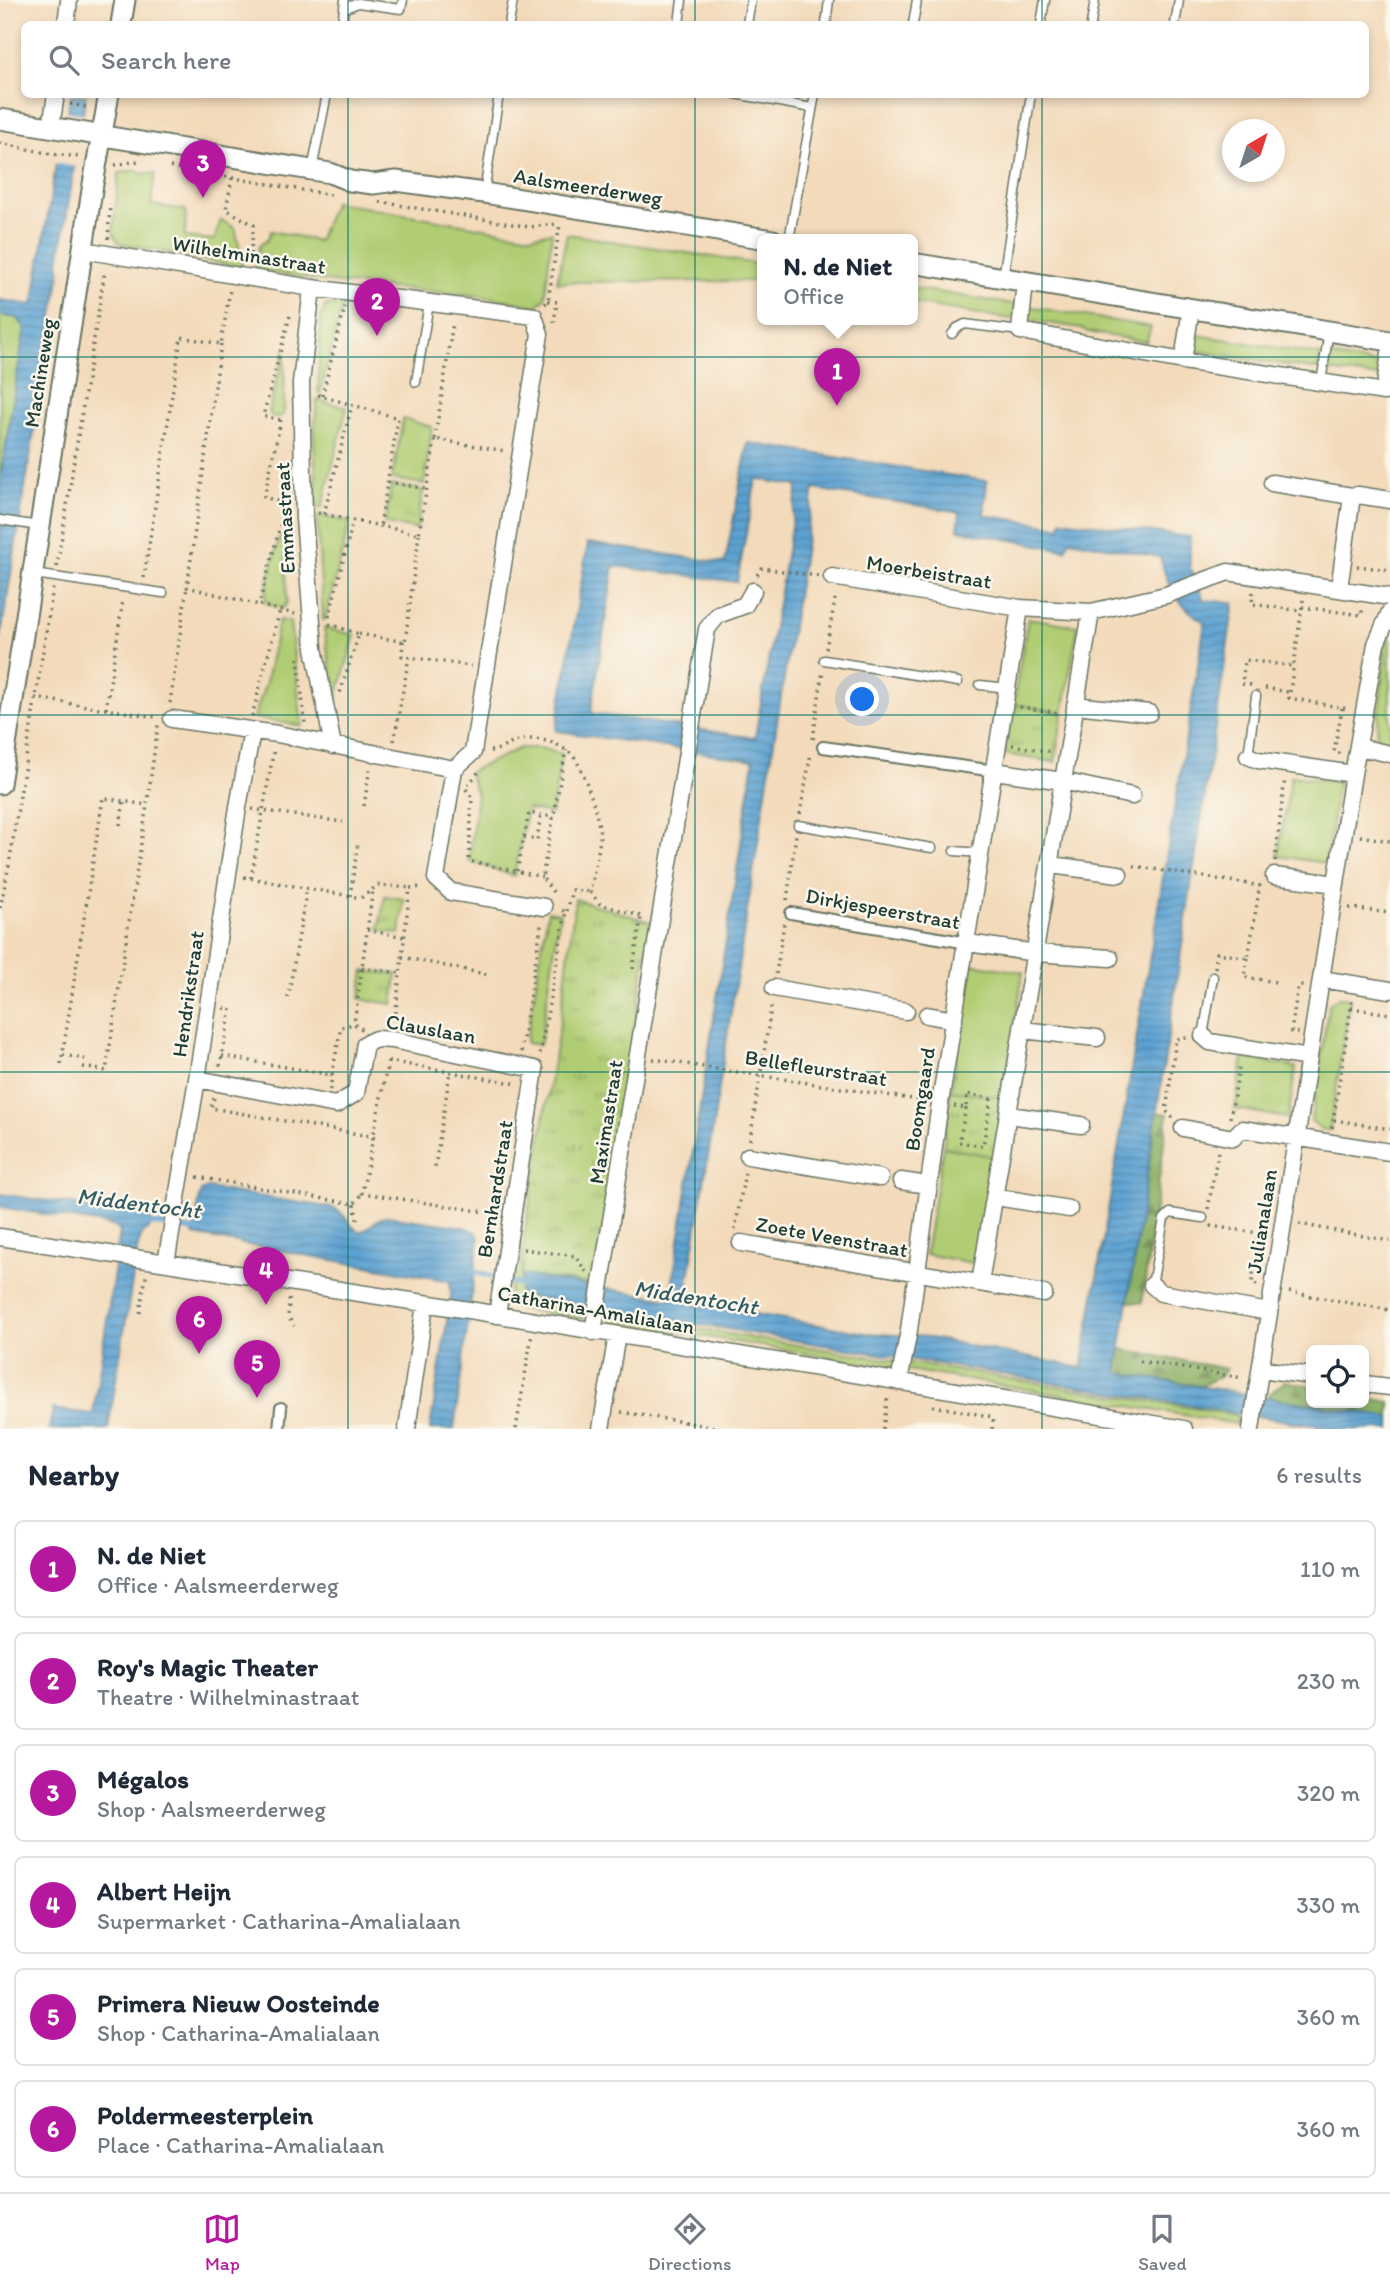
<!DOCTYPE html>
<html lang="en">
<head>
<meta charset="utf-8">
<style>
	body { margin:0; font-family:Itim,sans-serif; background:#f2f2f3; color:#1f2937 }
	.controls { position:absolute; right:21px; bottom:21px; display:grid; overflow:hidden; border-radius:10px; box-shadow:0 4px 10px #0003 }
	.controls button { width:63px; height:63px; display:grid; place-items:center; padding:0; border:0; border-bottom:2px solid #e0e1e3; background:#fff; color:#1f2937; font:35px sans-serif }
	.compass { position:absolute; left:1222px; top:119px; width:63px; height:63px; border-radius:50%; background:#fff; box-shadow:0 4px 10px #0003; rotate:39deg }
	.you { position:absolute; left:863px; top:700px; width:24px; height:24px; margin:-18px; border:5px solid #fff; border-radius:50%; background:#1a73e8; box-shadow:0 0 0 10px #1a73e833 }
	.badge { display:grid; place-items:center; width:46px; height:46px; border-radius:50%; background:#b5179e; color:#fff; font-size:23px; font-weight:700 }
	.pin { position:absolute; translate:-50% -58px; filter:drop-shadow(0 2px 4px #0008) }
	.pin::after { content:''; position:absolute; top:37px; width:24px; height:21px; background:inherit; clip-path:polygon(0 0,100% 0,50% 100%) }
	.popup { position:absolute; left:757px; top:234px; width:161px; height:91px; box-sizing:border-box; display:grid; place-content:center; border-radius:10px; background:#fff; filter:drop-shadow(0 2px 5px #0005); font-size:23px; white-space:nowrap; color:#747a83 }
	.popup b { font-size:26px; color:#1f2937 }
	.popup::after { content:''; position:absolute; left:50%; top:100%; margin-left:-14px; border:14px solid transparent; border-top-color:#fff }
	.list { margin:0; padding:0; list-style:none }
	h2 { display:flex; justify-content:space-between; align-items:center; height:91px; margin:0; padding:0 28px; font-size:30px }
	h2 small { font-size:23px; font-weight:400; color:#747a83 }
	.list li { display:grid; grid-template-columns:46px 1fr auto; gap:21px; align-items:center; box-sizing:border-box; height:98px; margin:0 14px 14px; padding:0 14px; border:2px solid #e0e1e3; border-radius:10px }
	.list b { display:block; font-size:26px; white-space:nowrap }
	.list p { margin:0; font-size:23px; white-space:nowrap; color:#747a83 }
	.list em { font-size:23px; font-style:normal; color:#747a83 }
	.icon { flex:none; width:38px; height:38px; fill:none; stroke:currentColor; stroke-width:2; stroke-linecap:round; stroke-linejoin:round }
	.map { position:relative; flex:none; width:1390px; height:1429px; overflow:hidden }
	.search { position:absolute; background:#fff; box-shadow:0 4px 10px #0003; left:21px; right:21px; top:21px; height:77px; display:flex; align-items:center; gap:18px; box-sizing:border-box; padding:0 24px; border-radius:10px; color:#747a83; font-size:26px }
	.sheet { height:763px; background:#fff }
	nav { display:flex; justify-content:space-around; align-items:center; box-sizing:border-box; height:98px; border-top:2px solid #e0e1e3; background:#fff; font-size:19px; color:#747a83 }
	nav a { display:grid; justify-items:center; gap:4px }
	nav .on { color:#b5179e }
	.map>svg:first-child { display:block }
	.green { fill:#b1cd73; stroke:#688554; stroke-width:2 }
	.forest { fill:url(#forest-firs); stroke:#56764c; stroke-width:2 }
	.park { fill:url(#park-tufts); stroke:#688554; stroke-width:2 }
	.water { fill:url(#water-rules); stroke:#3e7083; stroke-width:2; fill-rule:evenodd }
	.pier { fill:#f3daba }
	.lines { fill:none; stroke-linecap:round; stroke-linejoin:round }
	.stream { stroke:#5da2d2; stroke-width:5 }
	.service-casing { stroke:#697463; stroke-width:11 }
	.pedestrian-casing { stroke:#697463; stroke-width:14 }
	.minor-casing { stroke:#697463; stroke-width:19 }
	.tertiary-casing { stroke:#697463; stroke-width:23 }
	.path { stroke:#697463; stroke-width:3.5; stroke-dasharray:2 5; stroke-linecap:butt }
	.service { stroke:#fff; stroke-width:8 }
	.pedestrian { stroke:#fff; stroke-width:10 }
	.minor { stroke:#fff; stroke-width:16 }
	.tertiary { stroke:#fff; stroke-width:19 }
	.grid { fill:none; stroke:#0f766e; stroke-width:2; stroke-opacity:0.55 }
	.labels { text-anchor:middle; stroke-width:5; stroke-linejoin:round; paint-order:stroke }
	.street-label { font-size:21px; fill:#1f3d34; stroke:#fbf7ec }
	.water-label { font-size:23px; font-style:italic; fill:#325b63; stroke:#fbf7ec }
</style>
</head>
<body>
<div class="map">
<svg width="1390" height="1429" viewBox="0 0 1390 1429">
	<defs>
		<pattern id="forest-firs" width="22" height="20" patternUnits="userSpaceOnUse" patternTransform="scale(1.75)"><rect width="22" height="20" fill="#8cb065"/><path d="M5 1l3.5 6h-7zM16 11l3.5 6h-7z" fill="#729054"/></pattern>
		<pattern id="park-tufts" width="24" height="20" patternUnits="userSpaceOnUse" patternTransform="scale(1.75)"><rect width="24" height="20" fill="#b1cd73"/><path d="M3 7l-1-3M5 7V3M7 7l1-3M15 17l-1-3M17 17v-4M19 17l1-3" fill="none" stroke="#8fa85f"/></pattern>
		<pattern id="water-rules" width="6" height="5" patternUnits="userSpaceOnUse" patternTransform="scale(1.75)"><rect width="6" height="5" fill="#5da2d2"/><path d="M0 2.5h6" fill="none" stroke="#4c85ab"/></pattern>
	</defs>
	<rect width="100%" height="100%" fill="#fbf7ec"/>
	<filter id="ink" filterUnits="userSpaceOnUse"><feTurbulence type="fractalNoise" baseFrequency=".0143" numOctaves="2"/><feDisplacementMap in="SourceGraphic" scale="14" xChannelSelector="R" yChannelSelector="G"/><feConvolveMatrix kernelMatrix="1 2 1 2 8 2 1 2 1" color-interpolation-filters="sRGB"/></filter>
	<filter id="wash" filterUnits="userSpaceOnUse"><feTurbulence type="fractalNoise" baseFrequency=".00686" numOctaves="4" result="noise"/><feDisplacementMap in="SourceGraphic" scale="28" xChannelSelector="R" yChannelSelector="G"/><feGaussianBlur stdDeviation="1.57" result="paint"/><feColorMatrix in="noise" values="0 0 0 0 0 0 0 0 0 0 0 0 0 0 0 0 0 1.4 0 .05"/><feComposite in="paint" operator="in"/></filter>
	<g filter="url(#wash)">
		<rect width="100%" height="100%" fill="#f3daba"/>
		<path class="green" d="M137,170L139,173L155,174L151,205L186,210L185,237L214,240L221,220L235,228L241,254L242,268L119,243L113,233L119,173Z
			M334,202L531,236L552,232L545,298L537,306L481,296L337,283L255,270L259,246L267,240L271,231L318,241Z
			M567,234L758,264L755,281L557,282Z
			M912,288L1017,305L1013,319L1004,318L912,303Z
			M343,304L320,394L318,392L321,316L326,305Z
			M1026,306L1151,327L1146,342L1088,332L1081,328L1027,320Z
			M0,315L17,318L25,327L0,480Z
			M1192,334L1321,355L1318,368L1312,369L1193,350L1189,348Z
			M285,349L284,413L280,417L271,416L269,411Z
			M1329,356L1383,365L1379,377L1327,371Z
			M317,400L347,407L322,508L317,509L314,436Z
			M403,419L432,427L424,484L392,479Z
			M317,515L350,522L325,620H323Z
			M279,538L285,540L287,602L284,608L276,607L265,602L266,590Z
			M1028,618L1078,626L1063,713L1013,704Z
			M279,620L290,622L302,726L254,718L266,682Z
			M1390,627V743L1376,740L1387,631Z
			M324,628L355,635L336,700L335,698Z
			M520,748H540L562,754L551,814L527,809L514,876L469,861L477,795L469,772Z
			M1291,776L1338,782L1326,863L1278,856Z
			M548,911L560,913L540,1045L526,1043Z
			M971,964L1023,972L1004,1098L951,1090Z
			M1339,997L1350,998L1330,1130L1320,1129L1311,1120L1329,1004Z
			M1243,1058L1296,1067L1288,1118L1235,1109Z
			M943,1147L996,1157L978,1264L925,1254Z
			M517,1251L523,1253L520,1295L587,1306L584,1319L517,1308L508,1297Z
			M608,1315L1236,1415L1238,1424L608,1321Z"/>
		<path class="forest" d="M1155,1112L1168,1114L1142,1303L1126,1301Z
			M1110,1347L1226,1369L1221,1376L1201,1386L1110,1373Z
			M1285,1381L1311,1386V1403H1364V1397L1390,1402V1417L1266,1397Z"/>
		<path class="park" d="M391,485L423,490L417,529L385,524Z
			M1013,704L1063,713L1055,762L1005,754Z
			M385,896L404,899L400,934L379,930Z
			M575,899L651,922L597,1270L591,1284L522,1275L525,1232L561,1017Z
			M364,971L397,974L393,1004L360,999Z
			M951,1090L1004,1098L996,1157L943,1147Z"/>
		<path class="water" d="M71,95H86L59,262L60,273L0,641V480L25,327L17,318L0,315V300L33,305L56,164Z
			M748,443L987,481L984,515L1060,527L1062,520L1190,537V568L1204,600L1234,603L1117,1373L1390,1417V1429H1336L519,1295L522,1275L670,1299L754,760L556,731L588,543L725,563ZM756,479L798,486L755,738L591,713L614,566L737,582ZM814,489L960,512L958,530L1066,550L1069,540L1160,557C1169,590 1177,604 1205,623L1082,1368L925,1337L866,1333L685,1302Z
			M207,1188L333,1208C346,1213 347,1224 359,1232C372,1229 373,1219 387,1216L464,1227L476,1232L479,1238L454,1429H430L451,1296L450,1281L193,1235L201,1191Z
			M0,1194L147,1215L151,1221L149,1229L143,1232L138,1246L108,1429H49L53,1409L93,1414L120,1231L114,1226L0,1207Z"/>
		<path class="pier" d="M64,111L86,115L77,167L53,163Z"/>
		<g class="lines">
			<path class="stream" d="M146,1223L199,1231
				M472,1271L527,1287"/>
		</g>
	</g>
	<g filter="url(#ink)">
		<g class="lines">
			<defs>
				<path id="service" d="M345,8L358,3L401,9L403,0
					M342,24L345,0
					M509,24L513,0
					M679,24L682,0
					M747,24L751,0
					M826,24L829,0
					M913,24L917,0
					M1041,24L1045,0
					M1091,24L1095,0
					M1175,24L1179,0
					M735,94L812,108
					M312,170L327,94
					M484,193L499,94
					M789,240L815,94
					M1003,278L1031,94
					M952,334L957,328L965,324L1020,331
					M416,382L429,303
					M1321,382L1329,331
					M0,520L39,526
					M34,574L163,593
					M824,660L958,682
					M980,685L1008,688
					M1248,756L1256,696
					M798,825L932,848
					M954,851L982,853
					M1203,1036L1213,977
					M1152,1285L1164,1219L1170,1213L1203,1218"/>
				<path id="pedestrian" d="M823,747L995,771
					M791,913L968,943
					M279,1429L281,1408"/>
				<path id="minor" d="M66,24L69,0
					M51,127L56,94
					M83,250L312,288L534,316L540,334L473,752L454,769
					M1025,281L1020,331L1183,361L1384,392L1390,353
					M312,288L301,383L304,518L314,648L333,746
					M1183,361L1191,308
					M1272,483L1352,496L1339,589
					M1352,496L1358,495L1390,500
					M832,577L1020,608L1091,612L1166,595L1228,572L1390,597
					M1075,705L1149,713
					M172,719L277,734L454,769
					M1359,747L1390,754
					M1248,756L1258,760L1353,774
					M454,769L436,878L451,892L544,907
					M995,771L1062,781L1132,796
					M1051,865L1119,874
					M1274,876L1336,884
					M968,943L1036,953L1110,958
					M1321,979L1390,990
					M774,988L906,1011
					M927,1015L954,1020
					M1022,1030L1097,1038
					M1203,1036L1210,1042L1309,1058
					M197,1079L336,1105L356,1093L365,1044L376,1039L392,1040L535,1069L497,1315
					M1009,1115L1081,1125
					M1183,1128L1233,1138L1242,1129L1390,1152
					M748,1156L880,1178
					M901,1181L928,1185
					M996,1197L1069,1209
					M0,1237L475,1311L1184,1429
					M741,1243L1044,1294
					M166,1263L197,1079L238,807L252,731
					M980,1283L1091,612
					M1152,1285L1161,1293L1269,1312
					M593,1332L707,629L718,615L745,605L753,591
					M1261,1369L1311,1376
					M899,1382L909,1330L940,1103L1020,608
					M1364,1384L1390,1387
					M407,1429L425,1304
					M601,1429L617,1335
					M1251,1429L1353,774L1376,644L1390,612"/>
				<path id="tertiary" d="M121,24L125,0
					M0,119L330,173L350,181L373,184L396,181L484,193L773,240
					M912,263L1390,341
					M0,784L92,190L109,94"/>
			</defs>
			<use href="#service" class="service-casing"/>
			<use href="#pedestrian" class="pedestrian-casing"/>
			<use href="#minor" class="minor-casing"/>
			<use href="#tertiary" class="tertiary-casing"/>
			<path class="path" d="M70,104L90,108
				M0,143L51,154L80,157
				M115,165L138,161
				M170,167L331,195
				M232,178L226,209L254,225L249,264
				M380,202L530,227L556,224
				M108,239L110,204
				M548,301L557,302L554,322
				M545,304L548,301L560,224
				M221,344L187,587L259,605
				M318,395L398,418L380,527
				M322,396L345,307
				M280,420L263,416L291,312
				M281,420L264,497L290,505
				M435,439L453,322
				M388,482L427,489
				M286,504L259,605L295,614
				M318,513L419,534L435,439L505,451
				M324,514L352,405
				M1357,566L1390,570
				M57,567L105,270
				M757,575L762,568L818,576
				M144,578L181,337L221,344L230,290
				M1253,592L1252,604L1301,611
				M1303,600L1289,698L1349,709
				M1302,607L1362,615V608
				M329,617L353,521
				M329,624L359,634L340,693
				M359,634L405,642L419,534
				M403,641L402,656L471,666
				M826,649L836,594
				M298,658L305,724
				M1251,685L1242,684L1245,660L1293,666
				M1265,688L1288,692
				M35,698L156,717
				M170,703L187,587
				M1020,707L1060,713
				M1342,708L1334,752L1343,754
				M106,709L123,600
				M252,716L280,610
				M813,739L823,670
				M394,741L409,657
				M1012,745L1052,752
				M490,751C504,750 515,738 530,739C545,739 559,744 570,753C583,763 601,822 600,839C598,856 593,874 590,892
				M468,785L481,769
				M466,789L472,798L469,861L542,877
				M364,806L370,767
				M252,809L343,822
				M800,814L811,753
				M120,825L124,801
				M1360,836L1390,841
				M524,837L537,840L541,814
				M1275,861L1285,778
				M1134,866L1261,886
				M517,871L529,813L554,817
				M244,877L361,898L378,885L410,888
				M251,878L274,749
				M553,892L542,877L566,750
				M590,892L600,904L643,917
				M350,896L358,843
				M787,900L796,835
				M0,908L9,865L53,588
				M1349,908L1390,913
				M567,911L572,890L590,892
				M367,930L404,937
				M402,957L490,975
				M1248,958L1244,977L1277,982
				M362,968L400,973
				M1215,968L1217,953L1248,958L1260,885
				M633,969L641,917
				M776,974L784,923
				M288,998L307,888
				M1351,1008L1390,1014
				M394,1027L410,888L424,887
				M362,1029L354,1024L373,889
				M1298,1033L1291,1032L1298,986H1303
				M521,1052L542,921
				M540,1054L566,911L558,910
				M63,1055L85,1059
				M222,1056L332,1075L341,1027L354,1024
				M653,1059L925,1101
				M388,1061L518,1084
				M388,1062L362,1193L499,1214
				M61,1064L103,798L147,805L158,725
				M220,1066L231,1009L224,1008
				M83,1067L106,1071L147,805
				M330,1090L332,1075
				M214,1098L211,1108L375,1137
				M954,1106L966,1108L967,1094L995,1100
				M966,1108L959,1142L983,1146L991,1099
				M1173,1118L1166,1111L1176,1039L1187,1038
				M1230,1118L1240,1063
				M1334,1120L1390,1129
				M1332,1128L1352,1001
				M750,1140L772,1002
				M435,1167L450,1072
				M197,1177L354,1204L362,1193
				M354,1204L358,1222
				M1208,1209L1218,1151
				M1299,1224L1390,1241
				M1210,1226L1258,1233
				M735,1230L745,1172
				M523,1249L575,1256L587,1273
				M1257,1285L1252,1283L1258,1233
				M1289,1292L1390,1310
				M289,1299L288,1316L294,1326
				M140,1313L146,1276
				M1140,1361L1243,1378
				M933,1406L994,1417
				M621,1412L684,1422L683,1429
				M684,1422L726,1429
				M516,1429L532,1334
				M883,1429L888,1396
				M992,1429L994,1417"/>
			<use href="#service" class="service"/>
			<use href="#pedestrian" class="pedestrian"/>
			<use href="#minor" class="minor"/>
			<use href="#tertiary" class="tertiary"/>
		</g>
	</g>
	<path class="grid" d="M348,0V24M695,0V24M1042,0V24M348,94V1429M695,94V1429M1042,94V1429M0,357H1390M0,715H1390M0,1072H1390"/>
	<g class="labels">
		<g class="street-label">
			<text transform="translate(588 187) rotate(9)" y="7">Aalsmeerderweg</text>
			<text transform="translate(249 255) rotate(9)" y="7">Wilhelminastraat</text>
			<text transform="translate(40 373) rotate(-81)" y="7">Machineweg</text>
			<text transform="translate(285 518) rotate(-93)" y="7">Emmastraat</text>
			<text transform="translate(929 572) rotate(9)" y="7">Moerbeistraat</text>
			<text transform="translate(883 909) rotate(10)" y="7">Dirkjespeerstraat</text>
			<text transform="translate(188 994) rotate(-82)" y="7">Hendrikstraat</text>
			<text transform="translate(431 1029) rotate(10)" y="7">Clauslaan</text>
			<text transform="translate(816 1068) rotate(9)" y="7">Bellefleurstraat</text>
			<text transform="translate(920 1099) rotate(-81)" y="7">Boomgaard</text>
			<text transform="translate(606 1122) rotate(-81)" y="7">Maximastraat</text>
			<text transform="translate(495 1189) rotate(-81)" y="7">Bernhardstraat</text>
			<text transform="translate(1262 1221) rotate(-81)" y="7">Julianalaan</text>
			<text transform="translate(832 1237) rotate(10)" y="7">Zoete Veenstraat</text>
			<text transform="translate(596 1310) rotate(10)" y="7">Catharina-Amalialaan</text>
		</g>
		<g class="water-label">
			<text transform="translate(139 1203) rotate(7)" y="8">Middentocht</text>
			<text transform="translate(696 1297) rotate(9)" y="8">Middentocht</text>
		</g>
	</g>
</svg>
<div class="controls">
<button><svg class="icon" aria-label="locate" viewBox="0 0 24 24"><circle cx="12" cy="12" r="6"/><path d="M12 2v4M12 18v4M2 12h4M18 12h4"/></svg></button>
</div>
<svg class="compass" viewBox="-18 -18 36 36"><path d="M0-13l5 13h-10z" fill="#e53935"/><path d="M0 13l5-13h-10z" fill="#747a83"/></svg>
<div class="you"></div>
<div class="pin badge" style="left:837px;top:406px">1</div>
<div class="popup"><b>N. de Niet</b>Office</div>
<div class="pin badge" style="left:377px;top:336px">2</div>
<div class="pin badge" style="left:203px;top:198px">3</div>
<div class="pin badge" style="left:266px;top:1305px">4</div>
<div class="pin badge" style="left:257px;top:1398px">5</div>
<div class="pin badge" style="left:199px;top:1354px">6</div>
<div class="search"><svg class="icon" aria-label="search" viewBox="0 0 24 24"><circle cx="10" cy="10" r="6"/><path d="M15 15l6 6"/></svg>Search here</div>
</div>
<section class="sheet">
<h2>Nearby<small>6 results</small></h2>
<ul class="list">
<li><span class="badge">1</span><div><b>N. de Niet</b><p>Office · Aalsmeerderweg</p></div><em>110 m</em></li>
<li><span class="badge">2</span><div><b>Roy's Magic Theater</b><p>Theatre · Wilhelminastraat</p></div><em>230 m</em></li>
<li><span class="badge">3</span><div><b>Mégalos</b><p>Shop · Aalsmeerderweg</p></div><em>320 m</em></li>
<li><span class="badge">4</span><div><b>Albert Heijn</b><p>Supermarket · Catharina-Amalialaan</p></div><em>330 m</em></li>
<li><span class="badge">5</span><div><b>Primera Nieuw Oosteinde</b><p>Shop · Catharina-Amalialaan</p></div><em>360 m</em></li>
<li><span class="badge">6</span><div><b>Poldermeesterplein</b><p>Place · Catharina-Amalialaan</p></div><em>360 m</em></li>
</ul>
</section>
<nav>
<a class="on"><svg class="icon" aria-label="map" viewBox="0 0 24 24"><path d="M3 6l6-2 6 2 6-2v14l-6 2-6-2-6 2zM9 4v14M15 6v14"/></svg>Map</a>
<a><svg class="icon" aria-label="directions" viewBox="0 0 24 24"><path d="M12 3l9 9-9 9-9-9zM9 14v-3h6M13 9l2 2-2 2"/></svg>Directions</a>
<a><svg class="icon" aria-label="saved" viewBox="0 0 24 24"><path d="M7 4h10v16l-5-4-5 4z"/></svg>Saved</a>
</nav>
</body>
</html>
